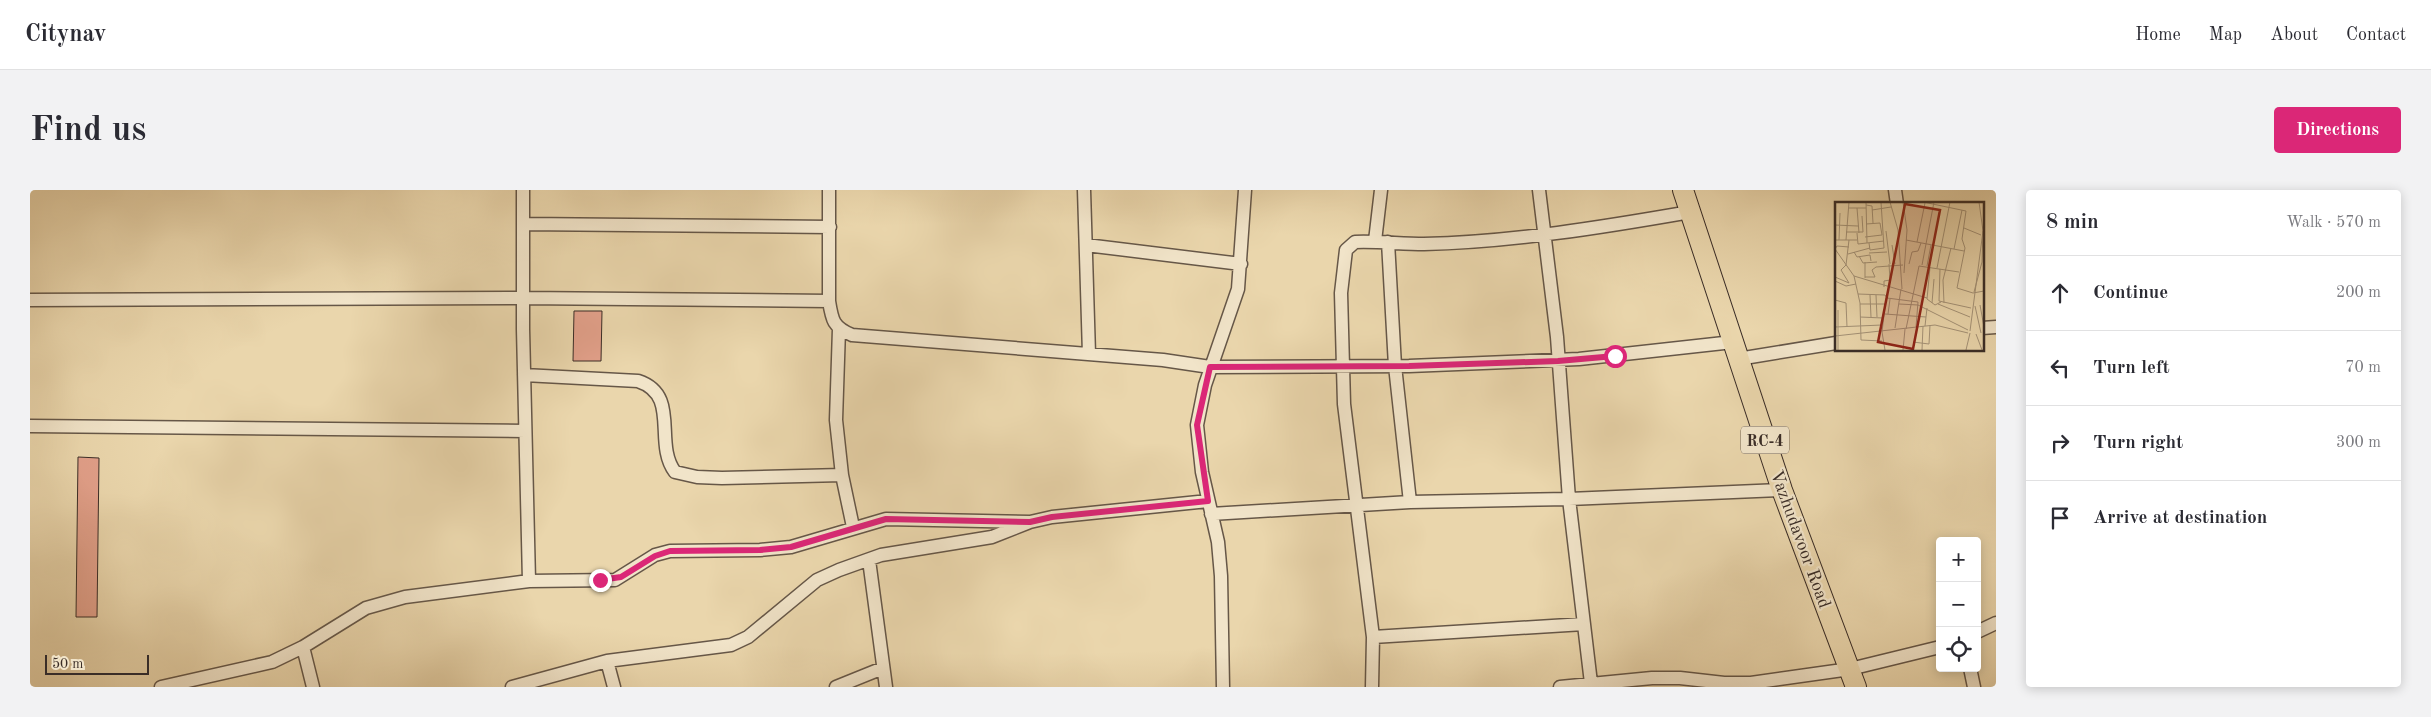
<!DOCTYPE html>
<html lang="en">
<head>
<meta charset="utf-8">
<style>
	body { margin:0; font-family:"Old Standard TT",serif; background:#f2f2f3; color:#2b2b33 }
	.controls { position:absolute; right:15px; bottom:15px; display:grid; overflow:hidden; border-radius:5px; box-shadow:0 2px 12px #0003 }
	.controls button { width:45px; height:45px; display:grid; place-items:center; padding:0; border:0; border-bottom:1px solid #e1e1e2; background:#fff; color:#2b2b33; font:25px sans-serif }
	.scale { position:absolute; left:15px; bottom:12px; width:104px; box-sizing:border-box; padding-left:5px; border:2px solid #3a2d27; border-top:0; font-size:14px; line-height:18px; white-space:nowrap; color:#3a2d27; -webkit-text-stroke:4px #f1e4c9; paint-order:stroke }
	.stop { position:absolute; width:15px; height:15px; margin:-11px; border:4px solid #db2777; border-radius:50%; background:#fff }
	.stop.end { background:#db2777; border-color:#fff; box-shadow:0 1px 5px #0008 }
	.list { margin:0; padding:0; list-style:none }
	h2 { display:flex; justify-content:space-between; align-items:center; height:65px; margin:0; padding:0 20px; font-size:21px }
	h2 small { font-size:16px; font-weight:400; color:#7c7c81 }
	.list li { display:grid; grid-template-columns:32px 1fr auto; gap:15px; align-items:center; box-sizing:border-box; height:75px; padding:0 20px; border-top:1px solid #e1e1e2 }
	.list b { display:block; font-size:19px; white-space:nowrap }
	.list em { font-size:16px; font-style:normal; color:#7c7c81 }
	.icon { flex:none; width:28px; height:28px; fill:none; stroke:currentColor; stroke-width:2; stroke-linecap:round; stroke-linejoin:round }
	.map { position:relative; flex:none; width:1966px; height:497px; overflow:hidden; border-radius:5px }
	header { display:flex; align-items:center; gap:30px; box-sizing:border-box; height:70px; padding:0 25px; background:#fff; border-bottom:1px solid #e1e1e2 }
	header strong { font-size:24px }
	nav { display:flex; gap:28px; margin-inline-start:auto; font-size:18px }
	.intro { display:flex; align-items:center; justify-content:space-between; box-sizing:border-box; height:120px; padding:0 30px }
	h1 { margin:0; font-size:35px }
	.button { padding:12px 22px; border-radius:5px; background:#db2777; color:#fff; font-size:18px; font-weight:700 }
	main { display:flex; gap:30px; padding:0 30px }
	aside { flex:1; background:#fff; border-radius:5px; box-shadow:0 2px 12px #0003 }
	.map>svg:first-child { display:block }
	.building { fill:#e2a08a; stroke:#3a2d27 }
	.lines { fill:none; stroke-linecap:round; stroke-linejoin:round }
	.street-casing { stroke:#665748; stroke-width:15 }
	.primary-casing { stroke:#3a2d27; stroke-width:22 }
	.street { stroke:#f1e4c9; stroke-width:12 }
	.primary { stroke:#ead6ac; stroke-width:20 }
	.route { stroke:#db2777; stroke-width:6 }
	.labels { text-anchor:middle; stroke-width:4.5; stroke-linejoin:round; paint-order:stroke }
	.shield { fill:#f1e4c9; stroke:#716458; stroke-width:1 }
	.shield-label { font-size:16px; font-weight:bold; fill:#3a2d27 }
	.street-label { font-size:18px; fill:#3a2d27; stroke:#f1e4c9 }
	.inset-road { fill:none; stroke:#a49277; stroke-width:1 }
	.view { fill:#8f2418; fill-opacity:0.15; stroke:#8f2418; stroke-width:2.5 }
	.inset-edge { fill:none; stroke:#3a2d27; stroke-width:2.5 }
</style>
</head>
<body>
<header>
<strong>Citynav</strong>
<nav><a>Home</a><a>Map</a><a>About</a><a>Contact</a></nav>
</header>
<div class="intro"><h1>Find us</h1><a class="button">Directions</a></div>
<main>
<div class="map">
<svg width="1966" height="497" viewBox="0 0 1966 497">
	<rect width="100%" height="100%" fill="#ead6ac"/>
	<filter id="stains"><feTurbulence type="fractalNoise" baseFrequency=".004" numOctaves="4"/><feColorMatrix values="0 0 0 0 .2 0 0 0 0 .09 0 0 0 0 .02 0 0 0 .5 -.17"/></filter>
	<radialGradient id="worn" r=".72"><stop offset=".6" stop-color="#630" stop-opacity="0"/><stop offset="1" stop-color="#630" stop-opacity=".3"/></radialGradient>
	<path class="building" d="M544,121H572L571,171H543Z
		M48,267L69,268L67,427H46Z"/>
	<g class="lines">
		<defs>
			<path id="street" d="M493,0V139L499,391
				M799,0V111C802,130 803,137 822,145L1133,170L1180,177L1379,176L1549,169L1703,152
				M1054,0L1059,164
				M1509,0L1527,147L1539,309L1561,493
				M1865,0L1867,14
				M494,34L800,37
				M1345,51L1351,0
				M1358,52L1365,176L1380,312
				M1056,55L1211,74
				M0,110L493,108L799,111
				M1952,138L1966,137
				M809,139L806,230L812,285L823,337
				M1708,169L1806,153
				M494,185L608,191C651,205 623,253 645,282L667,287L692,288L812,285
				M0,236L495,241
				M1181,324L1380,312L1539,309L1752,300
				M839,370L856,497
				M1947,442L1966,433
				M1343,447L1554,434
				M273,457L283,497
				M577,471L584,497
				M1940,478L1944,497
				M131,497L242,472L273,457L336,418L375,407L499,391L585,390L625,365L640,361L730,360L761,357L856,329L1000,332
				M482,497L577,471L701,455L718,447L787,390L809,380L851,365L962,347L1000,332L1022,327L1178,311
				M806,497L853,478
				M1193,497L1191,386L1188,352L1172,282L1167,235L1175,195L1208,99L1215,0
				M1342,497L1343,447L1314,214L1311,103L1316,60L1325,52C1348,51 1371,54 1394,54C1482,52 1574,37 1660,22
				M1530,497L1622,488H1650L1694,493H1721L1820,479L1910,457"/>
			<path id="primary" d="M1653,0L1752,300L1826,497"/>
		</defs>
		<use href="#street" class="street-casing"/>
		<use href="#primary" class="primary-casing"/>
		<use href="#street" class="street"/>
		<use href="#primary" class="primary"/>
	</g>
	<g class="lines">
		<path class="route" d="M570,390L591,387L625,366L640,361L730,360L761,357L856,329L1000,332L1022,327L1178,311L1167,235L1180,177L1379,176L1528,171L1585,166"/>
	</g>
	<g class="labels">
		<rect class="shield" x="1711" y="236.5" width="48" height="27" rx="4"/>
		<g class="shield-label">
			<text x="1735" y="256">RC-4</text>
		</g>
		<g class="street-label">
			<text transform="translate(1771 349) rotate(70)" y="6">Vazhudavoor Road</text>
		</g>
	</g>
	<g transform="translate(1805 12)">
		<rect width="149" height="149" fill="#ead6ac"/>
		<path class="inset-road" d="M31,0L32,41M46,0L49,46M55,0L63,28L67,87M68,0L72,28L69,71M88,0L131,9L127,37L130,46L122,86L138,91L149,89M31,3L37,4L38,21M13,6H31M22,6L24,31M37,8L56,5M31,22L45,21L47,33M0,23L23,24M129,26L146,33M51,29L55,62M11,30H28L27,14M22,31L23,42L49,39M30,35L47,33M0,38H22M4,38L5,11M11,38L14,0M14,38L11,63L6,68L14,81M71,38L129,49M82,40L90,1M34,41L35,48L49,46M57,43L60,62M0,47L19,74L25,101L26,138L47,139M0,47L2,44L14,45M119,47L127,8M19,50L22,55L35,53L36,59M34,51L52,50M13,52L35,46M24,54L28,61L42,60M74,62L77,50L83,49L86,41M87,63L99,0M92,64L96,43M95,65L92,97L100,103L106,100M102,66L115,0M105,67L104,99L136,106M19,74L92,96M0,75L14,81M30,75H40L37,68L41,65L68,63M30,76V60M0,79L11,84L21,82M49,85V79L55,78L54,62M139,90L147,60L148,29M23,92L50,93L52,96L83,100L81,125M35,93L36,115M41,93L42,115M0,98L11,101L12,125M97,101L99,77M109,101L108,78L116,46M25,102H50M64,102L83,103M103,102L135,115M83,103L133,128M145,103L149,125M140,104L146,131M3,108V148M50,112L91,115M53,112L55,97M25,115L48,116M90,124L92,106M0,125L47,123M60,126L66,87M71,127L84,64L124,70M135,129L148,29L144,0M141,132L147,148M0,134L100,123L133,131M78,140L94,142L95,123M50,148L47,130L51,96M68,148L70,127M87,148L88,124M131,148L135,131"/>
		<path class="view" d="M70,2L105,8L78,147L43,140Z"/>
		<rect width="149" height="149" class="inset-edge"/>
	</g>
	<rect width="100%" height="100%" filter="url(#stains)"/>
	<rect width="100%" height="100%" fill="url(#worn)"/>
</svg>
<div class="controls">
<button>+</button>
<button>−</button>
<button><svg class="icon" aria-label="locate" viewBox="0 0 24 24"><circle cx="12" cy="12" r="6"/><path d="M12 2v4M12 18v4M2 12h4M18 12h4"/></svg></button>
</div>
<div class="scale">50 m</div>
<div class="stop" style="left:1585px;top:166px"></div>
<div class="stop end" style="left:570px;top:390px"></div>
</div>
<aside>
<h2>8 min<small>Walk · 570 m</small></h2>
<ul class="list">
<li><svg class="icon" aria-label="ahead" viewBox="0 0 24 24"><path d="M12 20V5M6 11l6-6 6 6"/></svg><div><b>Continue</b></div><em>200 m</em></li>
<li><svg class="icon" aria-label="left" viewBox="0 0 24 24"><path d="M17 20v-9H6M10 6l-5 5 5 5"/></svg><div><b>Turn left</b></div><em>70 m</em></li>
<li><svg class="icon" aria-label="right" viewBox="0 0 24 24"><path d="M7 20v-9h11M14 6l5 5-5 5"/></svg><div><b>Turn right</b></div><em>300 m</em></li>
<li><svg class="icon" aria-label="arrive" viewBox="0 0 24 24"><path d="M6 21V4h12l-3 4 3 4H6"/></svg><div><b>Arrive at destination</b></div></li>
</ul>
</aside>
</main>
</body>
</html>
